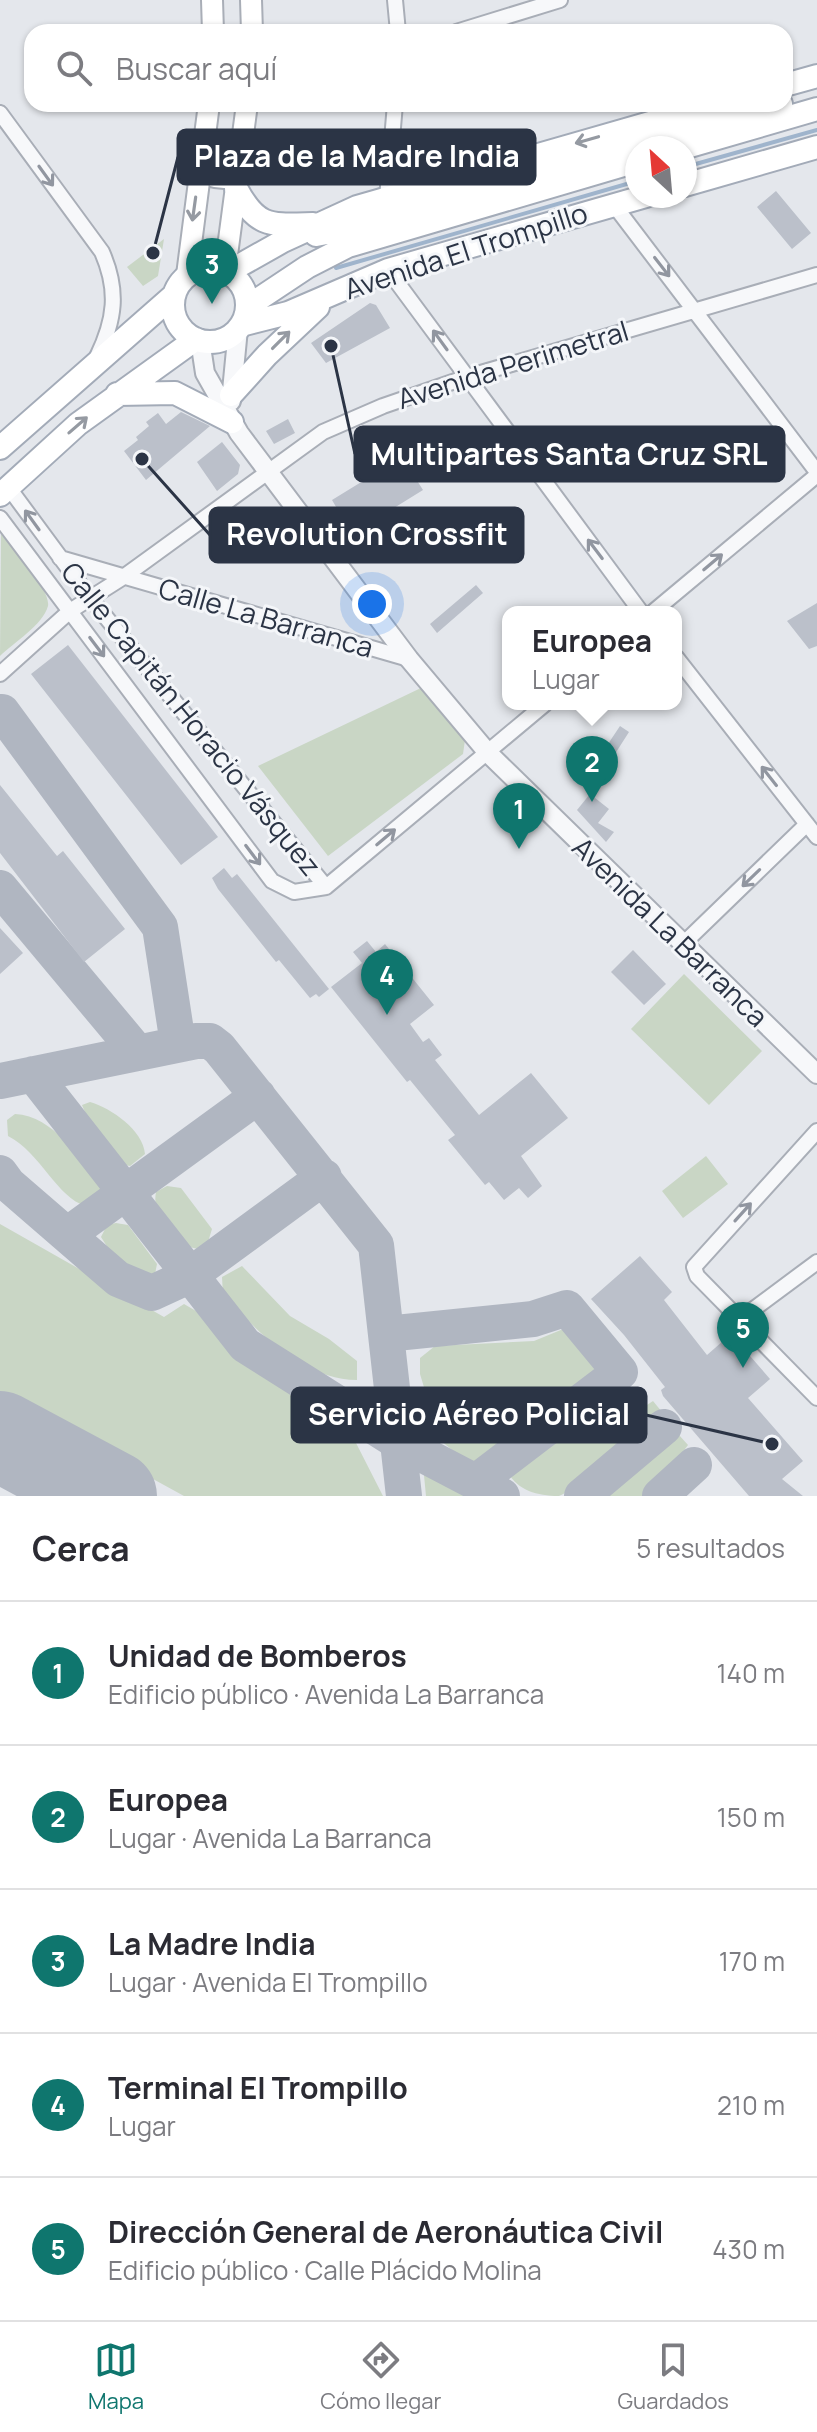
<!DOCTYPE html>
<html lang="es">
<head>
<meta charset="utf-8">
<style>
	body { margin:0; font-family:Manrope,sans-serif; background:#f7f7f7; color:#2b2b33 }
	.compass { position:absolute; left:625px; top:136px; width:72px; height:72px; border-radius:50%; background:#fff; box-shadow:0 2px 6px #0004; rotate:334deg }
	.you { position:absolute; left:372px; top:604px; width:28px; height:28px; margin:-20px; border:6px solid #fff; border-radius:50%; background:#1a73e8; box-shadow:0 0 0 12px #1a73e833 }
	.badge { display:grid; place-items:center; width:52px; height:52px; border-radius:50%; background:#0f766e; color:#fff; font-size:26px; font-weight:700 }
	.pin { position:absolute; translate:-50% -66px; filter:drop-shadow(0 2px 4px #0008) }
	.pin::after { content:''; position:absolute; top:42px; width:28px; height:24px; background:inherit; clip-path:polygon(0 0,100% 0,50% 100%) }
	.popup { position:absolute; left:502px; top:606px; width:180px; height:104px; box-sizing:border-box; display:grid; place-content:center; border-radius:16px; background:#fff; filter:drop-shadow(0 2px 6px #0005); font-size:26px; white-space:nowrap; color:#7c7c81 }
	.popup b { font-size:30px; color:#2b2b33 }
	.popup::after { content:''; position:absolute; left:50%; top:100%; margin-left:-16px; border:16px solid transparent; border-top-color:#fff }
	.list { margin:0; padding:0; list-style:none }
	h2 { display:flex; justify-content:space-between; align-items:center; height:104px; margin:0; padding:0 32px; font-size:34px }
	h2 small { font-size:26px; font-weight:400; color:#7c7c81 }
	.list li { display:grid; grid-template-columns:52px 1fr auto; gap:24px; align-items:center; box-sizing:border-box; height:144px; padding:0 32px; border-top:2px solid #e1e1e2 }
	.list b { display:block; font-size:30px; white-space:nowrap }
	.list p { margin:0; font-size:26px; white-space:nowrap; color:#7c7c81 }
	.list em { font-size:26px; font-style:normal; color:#7c7c81 }
	.icon { flex:none; width:44px; height:44px; fill:none; stroke:currentColor; stroke-width:2; stroke-linecap:round; stroke-linejoin:round }
	.map { position:relative; flex:none; width:817px; height:1496px; overflow:hidden }
	.search { position:absolute; background:#fff; box-shadow:0 2px 6px #0004; left:24px; right:24px; top:24px; height:88px; display:flex; align-items:center; gap:20px; box-sizing:border-box; padding:0 28px; border-radius:24px; color:#7c7c81; font-size:30px }
	.sheet { height:824px; background:#fff }
	nav { display:flex; justify-content:space-around; align-items:center; box-sizing:border-box; height:112px; border-top:2px solid #e1e1e2; background:#fff; font-size:22px; color:#7c7c81 }
	nav a { display:grid; justify-items:center; gap:4px }
	nav .on { color:#0f766e }
	.map>svg:first-child { display:block }
	.green { fill:#c9d6c5 }
	.lines { fill:none; stroke-linecap:round; stroke-linejoin:round }
	.stream { stroke:#9fb4cc; stroke-width:4 }
	.taxiway { stroke:#b0b6c1; stroke-width:36 }
	.runway { stroke:#b0b6c1; stroke-width:90 }
	.building { fill:#bbc0ca }
	.minor-casing { stroke:#a9aeb7; stroke-width:18 }
	.tertiary-casing { stroke:#a9aeb7; stroke-width:22 }
	.secondary-casing { stroke:#a9aeb7; stroke-width:24 }
	.primary-casing { stroke:#a3abb8; stroke-width:26 }
	.minor { stroke:#f7f8fa; stroke-width:14 }
	.tertiary { stroke:#f7f8fa; stroke-width:18 }
	.secondary { stroke:#fff; stroke-width:20 }
	.primary { stroke:#fff; stroke-width:22 }
	.oneway { stroke:#959aa2 }
	.oneway2 { stroke:#9196a0 }
	.labels { text-anchor:middle; stroke-width:6; stroke-linejoin:round; paint-order:stroke }
	.street-label { font-size:28px; fill:#2b3445; stroke:#f4f6f9 }
	.leader { fill:none; stroke:#2b3445; stroke-width:3 }
	.callout-dot { fill:#2b3445; stroke:#f4f6f9; stroke-width:3 }
	.callout { fill:#2b3445; stroke:#2b3445; stroke-width:3 }
	.callout-label { font-size:30px; text-anchor:middle; font-weight:bold; fill:#fff }
</style>
</head>
<body>
<div class="map">
<svg width="817" height="1496" viewBox="0 0 817 1496">
	<rect width="100%" height="100%" fill="#e4e7ec"/>
	<path class="green" d="M164,239L158,276L143,286L127,267Z
		M1,534C12,548 51,589 48,606C43,625 13,643 0,656Z
		M423,687L465,740L463,754L328,856L258,766Z
		M684,974L762,1051L709,1105L631,1029Z
		M90,1102C111,1108 143,1130 145,1154L130,1166C101,1162 92,1128 82,1105Z
		M15,1114C54,1116 80,1159 102,1187L94,1203L86,1206C57,1198 41,1153 8,1136L7,1120Z
		M706,1156L728,1184L683,1218L662,1191Z
		M167,1186L181,1188L212,1229L208,1242L199,1249C174,1247 151,1218 156,1192Z
		M116,1223L128,1225L157,1264L155,1274L143,1281L122,1270L101,1237L107,1225Z
		M0,1224L164,1317L184,1304L196,1311L238,1361L326,1414L356,1443L383,1496H184L0,1395Z
		M242,1266L290,1316L329,1339L357,1361V1380C301,1379 259,1332 223,1295L222,1277Z
		M573,1325L609,1369L485,1461L469,1464L440,1440L420,1374V1358L435,1346L534,1341Z
		M598,1400H609L624,1420L653,1401L662,1412L660,1420C644,1432 571,1493 559,1496C536,1496 517,1490 507,1471L512,1462Z
		M679,1435L688,1445L662,1480L643,1496H596L660,1445Z
		M423,1465L480,1496H426Z"/>
	<g class="lines">
		<path class="stream" d="M685,167L817,130
			M336,268L637,181"/>
		<path class="taxiway" d="M2,712L160,927L178,1044
			M0,888L138,1053
			M33,1074L245,1345L397,1441L502,1496
			M0,1081L196,1041H210L219,1048L376,1245L404,1496
			M0,1173L8,1184L118,1279L152,1293L189,1276L324,1177
			M67,1235L258,1096
			M386,1334L533,1319L567,1308L620,1372L477,1481
			M582,1496L664,1427
			M660,1496L694,1465"/>
		<path class="runway" d="M0,1436L112,1496"/>
	</g>
	<path class="building" d="M266,160L290,164L284,181L266,172Z
		M776,191L811,233L792,249L757,207Z
		M370,303L376,305L390,328L326,363L311,343Z
		M181,412L210,426L146,480L124,451L138,440L136,437L149,426L146,422L158,413L166,424Z
		M288,419L295,433L274,444L266,431Z
		M222,442L240,465L238,474L217,491L197,462Z
		M402,457L423,490L352,534L332,500Z
		M476,585L483,593L437,633L430,624Z
		M817,603V646L809,649L787,621Z
		M68,645L218,837L181,865L31,674Z
		M620,726L629,732L606,768L596,762Z
		M0,785L57,856L63,851L125,929L84,962L0,853Z
		M590,794L609,809L598,823L614,832L606,842L577,810Z
		M224,868L232,878L237,874L329,989L319,997L316,994L310,998L279,960L276,962L218,889L212,878Z
		M0,928L23,953L0,974Z
		M367,941L376,952L385,944L434,1005L410,1024L423,1042L429,1038L442,1055L435,1060L479,1115L531,1073L568,1118L521,1156L542,1186L528,1198L519,1188L504,1200L489,1182L485,1185L448,1140L455,1135L410,1080L407,1082L331,987L362,963L353,952Z
		M633,950L666,984L644,1005L611,972Z
		M640,1256L672,1292L664,1300L707,1355L731,1334L770,1379L748,1398L803,1461L782,1479L803,1496H749L663,1396L661,1390L665,1387L624,1335L591,1299Z"/>
	<g class="lines">
		<defs>
			<path id="minor" d="M395,0L398,32
				M456,32L560,0
				M0,113L102,252C119,291 115,320 97,357
				M387,198L395,104
				M614,205L817,472
				M388,270L641,612
				M9,488L91,599L326,887
				M0,518L272,881L294,892L326,887
				M60,558L409,659
				M653,612L817,475
				M676,657L817,837
				M0,674L70,611L122,578L323,432L383,406L467,377L817,275
				M326,887L545,704
				M682,945L807,824
				M817,1131L694,1267L697,1276L817,1398
				M739,1320L817,1262"/>
			<path id="tertiary" d="M200,340L205,373L239,433L409,659L488,753L817,1074
				M231,401L238,329"/>
			<path id="secondary" d="M212,0L213,32
				M251,0L252,32
				M208,152L207,168L215,177L225,178L237,169
				M225,270L247,104
				M187,275L209,104"/>
			<path id="primary" d="M785,85L817,76
				M683,148L817,109
				M685,185L817,147
				M236,188C257,228 270,225 313,224
				M316,235L352,228L781,104
				M173 305a37 37 0 1 1 74 0a37 37 0 1 1-74 0Z
				M228,272L283,241L357,207L716,104
				M247,307L307,267L348,246L637,161
				M241,325L288,313L388,270L646,196
				M117,394L175,393L232,422
				M231,395L267,355L318,307
				M0,448L174,295
				M0,495L78,424L196,339"/>
		</defs>
		<use href="#minor" class="minor-casing"/>
		<use href="#tertiary" class="tertiary-casing"/>
		<use href="#secondary" class="secondary-casing"/>
		<use href="#primary" class="primary-casing"/>
		<use href="#minor" class="minor"/>
		<use href="#tertiary" class="tertiary"/>
		<use href="#secondary" class="secondary"/>
		<use href="#primary" class="primary"/>
	</g>
	<defs><path id="oneway-shaft" d="M-6 0H5M1.5-3L5.5 0L1.5 3" fill="none" stroke-width="1.6" stroke-linecap="round" stroke-linejoin="round" transform="scale(2)"/></defs>
	<g class="oneway">
		<use href="#oneway-shaft" transform="translate(587 140) rotate(164)"/>
		<use href="#oneway-shaft" transform="translate(194 209) rotate(98)"/>
		<use href="#oneway-shaft" transform="translate(281 340) rotate(-45)"/>
		<use href="#oneway-shaft" transform="translate(78 425) rotate(-41)"/>
	</g>
	<g class="oneway2">
		<use href="#oneway-shaft" transform="translate(46 176) rotate(54)"/>
		<use href="#oneway-shaft" transform="translate(662 267) rotate(52)"/>
		<use href="#oneway-shaft" transform="translate(440 340) rotate(-126)"/>
		<use href="#oneway-shaft" transform="translate(32 520) rotate(-126)"/>
		<use href="#oneway-shaft" transform="translate(595 549) rotate(-127)"/>
		<use href="#oneway-shaft" transform="translate(713 562) rotate(-40)"/>
		<use href="#oneway-shaft" transform="translate(97 647) rotate(53)"/>
		<use href="#oneway-shaft" transform="translate(769 776) rotate(-128)"/>
		<use href="#oneway-shaft" transform="translate(386 837) rotate(-40)"/>
		<use href="#oneway-shaft" transform="translate(253 855) rotate(53)"/>
		<use href="#oneway-shaft" transform="translate(751 878) rotate(136)"/>
		<use href="#oneway-shaft" transform="translate(743 1212) rotate(-48)"/>
	</g>
	<g class="labels">
		<g class="street-label">
			<text transform="translate(466 251) rotate(-18)" y="10">Avenida El Trompillo</text>
			<text transform="translate(513 365) rotate(-17)" y="10">Avenida Perimetral</text>
			<text transform="translate(266 618) rotate(16)" y="10">Calle La Barranca</text>
			<text transform="translate(191 719) rotate(51)" y="10">Calle Capitán Horacio Vásquez</text>
			<text transform="translate(670 932) rotate(44)" y="10">Avenida La Barranca</text>
		</g>
	</g>
	<path class="leader" d="M153 253L178 157M331 346L355 454M142 459L210 535M772 1444L646 1415"/>
	<g class="callout-dot">
		<circle cx="153" cy="253" r="8"/>
		<circle cx="331" cy="346" r="8"/>
		<circle cx="142" cy="459" r="8"/>
		<circle cx="772" cy="1444" r="8"/>
	</g>
	<g class="callout">
		<rect x="178" y="130" width="357" height="54" rx="8"/>
		<rect x="355" y="427" width="429" height="54" rx="8"/>
		<rect x="210" y="508" width="313" height="54" rx="8"/>
		<rect x="292" y="1388" width="354" height="54" rx="8"/>
	</g>
	<g class="callout-label">
		<text x="357" y="167">Plaza de la Madre India</text>
		<text x="569" y="465">Multipartes Santa Cruz SRL</text>
		<text x="367" y="545">Revolution Crossfit</text>
		<text x="469" y="1425">Servicio Aéreo Policial</text>
	</g>
</svg>
<svg class="compass" viewBox="-18 -18 36 36"><path d="M0-13l5 13h-10z" fill="#e53935"/><path d="M0 13l5-13h-10z" fill="#7c7c81"/></svg>
<div class="you"></div>
<div class="pin badge" style="left:519px;top:849px">1</div>
<div class="pin badge" style="left:592px;top:802px">2</div>
<div class="popup"><b>Europea</b>Lugar</div>
<div class="pin badge" style="left:212px;top:304px">3</div>
<div class="pin badge" style="left:387px;top:1015px">4</div>
<div class="pin badge" style="left:743px;top:1368px">5</div>
<div class="search"><svg class="icon" aria-label="search" viewBox="0 0 24 24"><circle cx="10" cy="10" r="6"/><path d="M15 15l6 6"/></svg>Buscar aquí</div>
</div>
<section class="sheet">
<h2>Cerca<small>5 resultados</small></h2>
<ul class="list">
<li><span class="badge">1</span><div><b>Unidad de Bomberos</b><p>Edificio público · Avenida La Barranca</p></div><em>140 m</em></li>
<li><span class="badge">2</span><div><b>Europea</b><p>Lugar · Avenida La Barranca</p></div><em>150 m</em></li>
<li><span class="badge">3</span><div><b>La Madre India</b><p>Lugar · Avenida El Trompillo</p></div><em>170 m</em></li>
<li><span class="badge">4</span><div><b>Terminal El Trompillo</b><p>Lugar</p></div><em>210 m</em></li>
<li><span class="badge">5</span><div><b>Dirección General de Aeronáutica Civil</b><p>Edificio público · Calle Plácido Molina</p></div><em>430 m</em></li>
</ul>
</section>
<nav>
<a class="on"><svg class="icon" aria-label="map" viewBox="0 0 24 24"><path d="M3 6l6-2 6 2 6-2v14l-6 2-6-2-6 2zM9 4v14M15 6v14"/></svg>Mapa</a>
<a><svg class="icon" aria-label="directions" viewBox="0 0 24 24"><path d="M12 3l9 9-9 9-9-9zM9 14v-3h6M13 9l2 2-2 2"/></svg>Cómo llegar</a>
<a><svg class="icon" aria-label="saved" viewBox="0 0 24 24"><path d="M7 4h10v16l-5-4-5 4z"/></svg>Guardados</a>
</nav>
</body>
</html>
